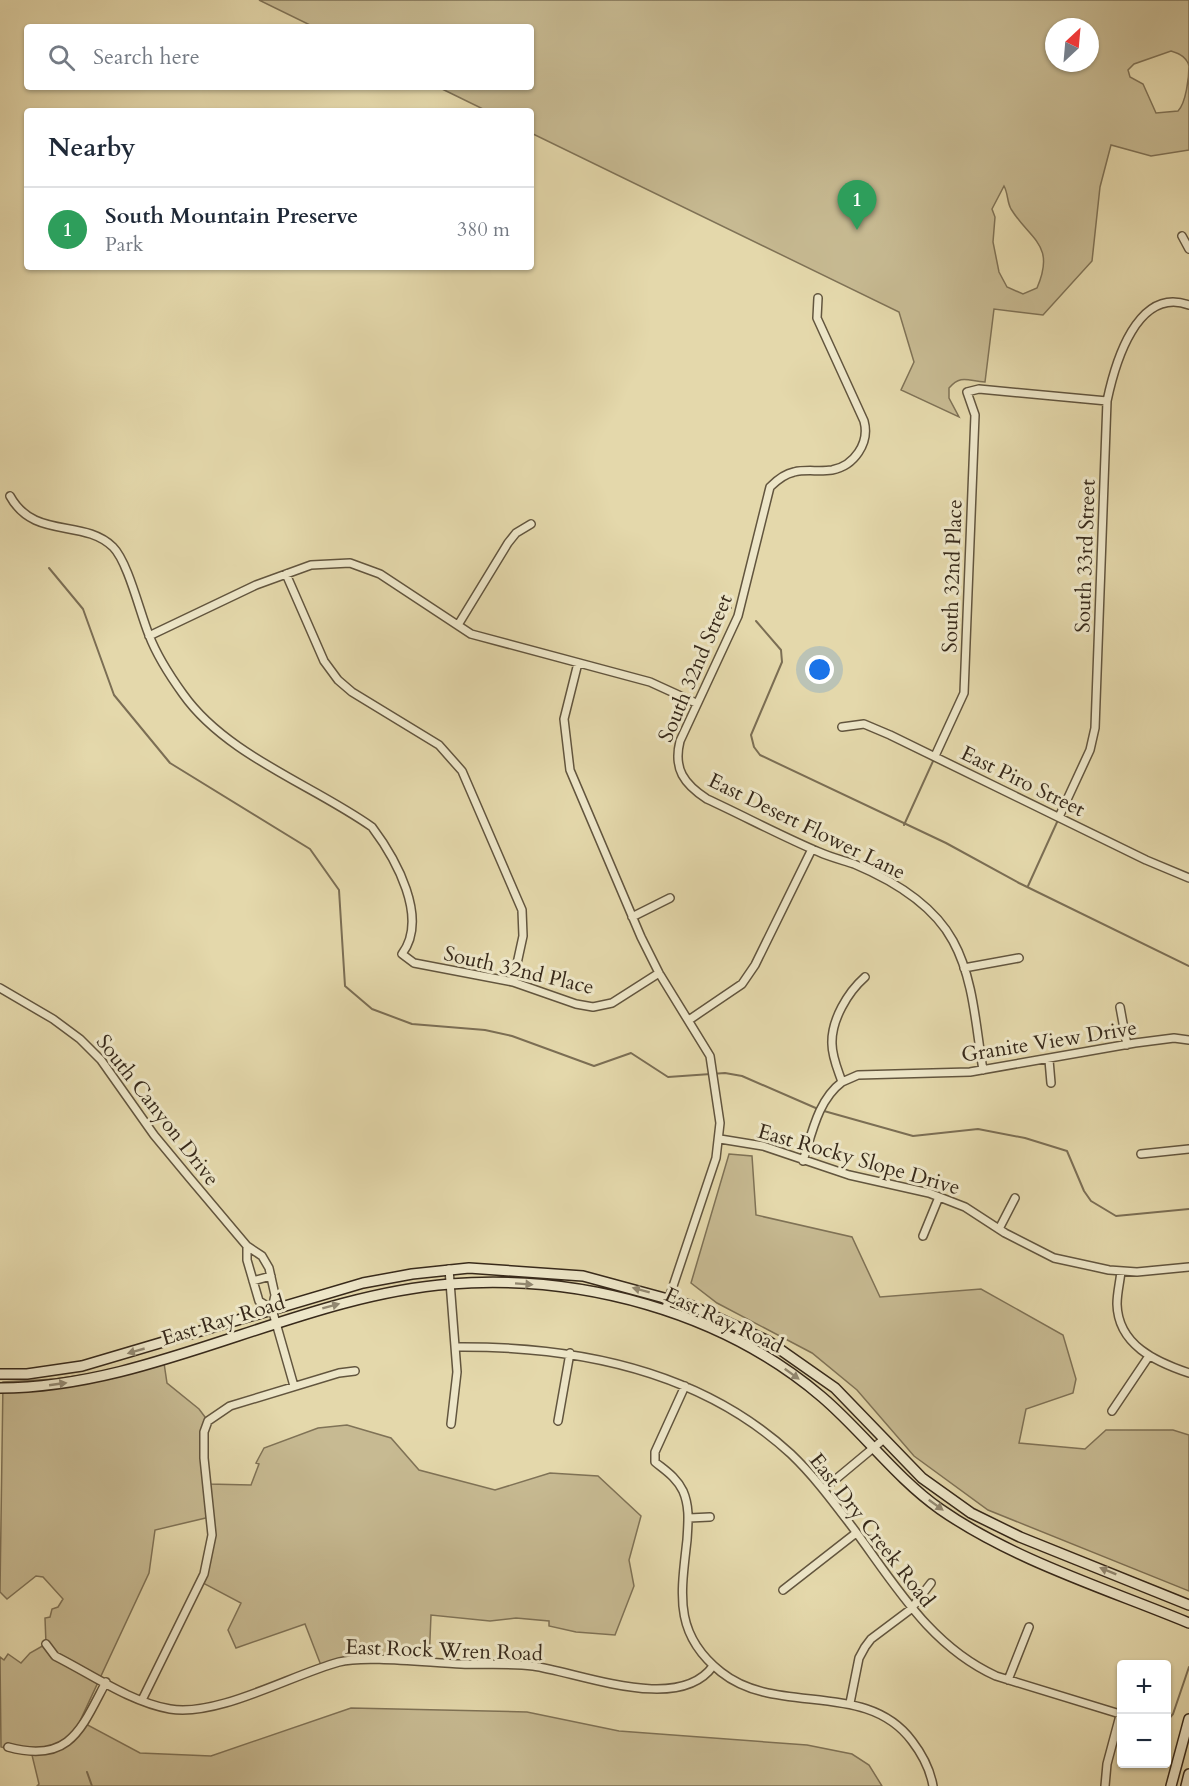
<!DOCTYPE html>
<html lang="en">
<head>
<meta charset="utf-8">
<style>
	body { margin:0; font-family:Cardo,serif; background:#f6f6f7; color:#1f2937 }
	.controls { position:absolute; right:18px; bottom:18px; display:grid; overflow:hidden; border-radius:6px; box-shadow:0 2px 4px #0004 }
	.controls button { width:54px; height:54px; display:grid; place-items:center; padding:0; border:0; border-bottom:2px solid #e0e1e3; background:#fff; color:#1f2937; font:30px sans-serif }
	.compass { position:absolute; left:1045px; top:18px; width:54px; height:54px; border-radius:50%; background:#fff; box-shadow:0 2px 4px #0004; rotate:26deg }
	.you { position:absolute; left:820px; top:670px; width:21px; height:21px; margin:-15px; border:4px solid #fff; border-radius:50%; background:#1a73e8; box-shadow:0 0 0 9px #1a73e833 }
	.badge { display:grid; place-items:center; width:39px; height:39px; border-radius:50%; background:#7c3aed; color:#fff; font-size:20px; font-weight:700 }
	.pin { position:absolute; translate:-50% -50px; filter:drop-shadow(0 2px 3px #0008) }
	.pin::after { content:''; position:absolute; top:32px; width:21px; height:18px; background:inherit; clip-path:polygon(0 0,100% 0,50% 100%) }
	.list { margin:0; padding:0; list-style:none }
	h2 { display:flex; justify-content:space-between; align-items:center; height:78px; margin:0; padding:0 24px; font-size:26px }
	h2 small { font-size:20px; font-weight:400; color:#747a83 }
	.list li { display:grid; grid-template-columns:39px 1fr auto; gap:18px; align-items:center; box-sizing:border-box; height:84px; padding:0 24px; border-top:2px solid #e0e1e3 }
	.list b { display:block; font-size:22px; white-space:nowrap }
	.list p { margin:0; font-size:20px; white-space:nowrap; color:#747a83 }
	.list em { font-size:20px; font-style:normal; color:#747a83 }
	.icon { flex:none; width:33px; height:33px; fill:none; stroke:currentColor; stroke-width:2; stroke-linecap:round; stroke-linejoin:round }
	.map { position:relative; flex:none; width:1189px; height:1786px; overflow:hidden }
	.search { position:absolute; background:#fff; box-shadow:0 2px 4px #0004; left:24px; top:24px; width:510px; height:66px; display:flex; align-items:center; gap:15px; box-sizing:border-box; padding:0 21px; border-radius:6px; color:#747a83; font-size:22px }
	.panel { position:absolute; background:#fff; box-shadow:0 2px 4px #0004; left:24px; top:108px; width:510px; height:162px; border-radius:6px }
	.map>svg:first-child { display:block }
	.green { fill:#c7ba92; stroke:#7f7256; stroke-width:1.5; fill-rule:evenodd }
	.lines { fill:none; stroke-linecap:round; stroke-linejoin:round }
	.stream { stroke:#7b6e54; stroke-width:2 }
	.street-casing { stroke:#62553e; stroke-width:10 }
	.secondary-casing { stroke:#37291a; stroke-width:12 }
	.street { stroke:#ede6c8; stroke-width:7 }
	.secondary { stroke:#ede6c8; stroke-width:9 }
	.oneway { fill:#928871 }
	.labels { text-anchor:middle; stroke-width:6; stroke-linejoin:round; paint-order:stroke }
	.street-label { font-size:21px; fill:#37291a; stroke:#ede6c8 }
</style>
</head>
<body>
<div class="map">
<svg width="1189" height="1786" viewBox="0 0 1189 1786">
	<rect width="100%" height="100%" fill="#e4d8ab"/>
	<filter id="stains"><feTurbulence type="fractalNoise" baseFrequency=".00333" numOctaves="4"/><feColorMatrix values="0 0 0 0 .2 0 0 0 0 .09 0 0 0 0 .02 0 0 0 .5 -.17"/></filter>
	<radialGradient id="worn" r=".72"><stop offset=".6" stop-color="#630" stop-opacity="0"/><stop offset="1" stop-color="#630" stop-opacity=".3"/></radialGradient>
	<path class="green" d="M259,0H1189V150L1151,156L1111,145L1100,187L1092,261L1043,315L994,309L985,382C968,381 961,374 949,388V398L959,417L901,390L914,362L899,312L531,133V111H487L438,87H531V27H314ZM1054,27H1090V63H1054ZM1171,51C1178,53 1187,57 1189,66C1189,77 1186,103 1178,111L1156,113L1143,84L1130,77L1128,70L1134,64ZM1004,186C1008,193 1007,202 1011,209C1030,240 1056,244 1037,288L1023,294L1007,287L999,272L993,242L995,217L992,209Z
		M729,1154L752,1156L756,1215L852,1237L880,1297L981,1289L1063,1335L1076,1379L1073,1393L1026,1409L1019,1443L1085,1449L1106,1430H1173L1189,1435V1591L988,1510L914,1456L857,1390L812,1353L717,1303L691,1283Z
		M164,1363L167,1383L199,1409L208,1421L204,1432L208,1484L251,1485L259,1464L256,1463L264,1448L318,1428L347,1425L391,1438L419,1470L495,1490L550,1473L598,1476L641,1516L629,1560L634,1586L615,1635L576,1632L549,1626V1621L516,1618L490,1621L431,1615L429,1663L362,1660L322,1668L305,1624L236,1648L228,1630L241,1603L201,1582L210,1554V1517L155,1530L149,1573L80,1721L140,1753L211,1756L351,1708L527,1712L619,1731L807,1745L852,1754L869,1765L882,1786H37L39,1784L32,1755L1,1747L0,1657L4,1660L8,1654L21,1663L30,1653L46,1644L45,1618L50,1617L52,1609L58,1607L63,1599L43,1577L36,1576L7,1599L0,1592L3,1382L55,1379Z"/>
	<g class="lines">
		<path class="stream" d="M49,568L83,609L114,695L170,763L310,849L339,890L345,986L372,1009L412,1024L485,1030L512,1036L594,1066L631,1053L668,1077L725,1073L742,1076L818,1109
			M725,605L731,608
			M756,621L781,650L782,662L751,735L754,747L760,755L946,843L1019,883L1189,966
			M904,825L934,759
			M1028,886L1058,820
			M824,1111L913,1136L978,1129L1025,1138L1067,1151L1084,1191L1091,1201L1116,1216L1189,1209
			M1166,1722L1173,1714L1189,1667
			M87,1772L92,1786"/>
		<defs>
			<path id="street" d="M1182,236L1189,249
				M818,298L817,318L864,421C870,443 854,466 832,470C819,472 806,469 794,472C784,474 777,480 770,487L738,616L680,741C673,769 684,784 707,799C744,816 781,836 819,852C830,857 842,860 854,864C892,880 933,904 953,941C974,979 976,1029 983,1070
				M10,496C34,540 83,518 113,547C128,562 140,613 149,635C157,656 170,676 183,694C226,755 313,785 372,827C396,859 429,918 402,954L414,963L513,982L576,1004L593,1007L612,1003L659,973
				M286,574L324,661L338,680L352,692L439,745L462,771L522,910L523,936L513,982
				M458,625L508,543L516,533L531,524
				M149,636L256,585L311,565L350,563L380,574L471,634L650,682L696,703
				M578,663L564,719L570,770L641,937L659,973L710,1056L720,1123L716,1158L665,1310
				M842,727L864,724L890,735L1146,860L1189,878
				M935,756L964,693L975,415L967,392L979,389L1107,401
				M1059,817L1090,750L1095,728L1107,401C1115,363 1137,286 1189,305
				M632,917L670,898
				M964,968L1019,958
				M0,988L53,1019L80,1039L101,1060L154,1135L188,1176L247,1246L262,1256L269,1268L275,1295L272,1309L294,1386
				M1120,1007L1127,1045
				M689,1020L742,984L755,965L812,849
				M1049,1060L1051,1083
				M842,1082L858,1075L970,1072L1135,1043L1174,1038L1189,1040
				M720,1139L763,1146L849,1175L929,1193L965,1207L1005,1233L1054,1258L1109,1270L1137,1272L1189,1267
				M1141,1154L1189,1149
				M803,1161C812,1133 818,1100 842,1082C838,1070 832,1057 832,1044C831,1020 848,992 865,977
				M999,1229L1015,1198
				M923,1236L939,1197
				M247,1246V1260L259,1301L272,1309
				M449,1269L457,1372L451,1424
				M1121,1271C1120,1282 1117,1293 1117,1304C1118,1345 1156,1362 1189,1373
				M253,1281L271,1276
				M456,1347C575,1346 700,1370 791,1454C813,1475 831,1499 850,1524C893,1581 928,1645 996,1676L1120,1714
				M685,1386L655,1452V1462C666,1471 676,1477 683,1491C690,1507 688,1523 687,1540C681,1594 673,1634 721,1672C777,1717 866,1679 912,1741C922,1754 930,1769 933,1786
				M1112,1411L1149,1356
				M558,1421L570,1353
				M824,1489L884,1439
				M689,1518L710,1517
				M783,1590L856,1533
				M46,1644L55,1656C91,1674 130,1702 170,1709C218,1717 291,1675 339,1662C364,1655 431,1663 461,1664C485,1665 510,1663 533,1666C581,1673 679,1714 713,1666
				M1008,1680L1029,1627
				M142,1700L204,1574L212,1535L204,1458V1432L208,1421L230,1406L339,1373L355,1371
				M850,1703L859,1658L865,1647L871,1639L911,1609L931,1583
				M8,1747C70,1764 81,1729 106,1682
				M1105,1786L1107,1764L1122,1708"/>
			<path id="secondary" d="M0,1374H27L82,1366L363,1283L412,1274L469,1268L583,1276L690,1305L768,1341L835,1388L922,1478L971,1513L1020,1537L1189,1605
				M0,1388C152,1388 296,1296 450,1284C580,1274 721,1311 822,1397C863,1432 895,1477 940,1509C1013,1560 1107,1589 1189,1623
				M1171,1786L1189,1719
				M1186,1786L1189,1774"/>
		</defs>
		<use href="#street" class="street-casing"/>
		<use href="#secondary" class="secondary-casing"/>
		<use href="#street" class="street"/>
		<use href="#secondary" class="secondary"/>
	</g>
	<defs><path id="oneway-solid" d="M-6-.8H1V-3.2L6.5 0L1 3.2V.8H-6Z" transform="scale(1.5)"/></defs>
	<g class="oneway">
		<use href="#oneway-solid" transform="translate(524 1284) rotate(4)"/>
		<use href="#oneway-solid" transform="translate(641 1290) rotate(-165)"/>
		<use href="#oneway-solid" transform="translate(331 1306) rotate(-15)"/>
		<use href="#oneway-solid" transform="translate(136 1351) rotate(164)"/>
		<use href="#oneway-solid" transform="translate(792 1374) rotate(36)"/>
		<use href="#oneway-solid" transform="translate(58 1384) rotate(-8)"/>
		<use href="#oneway-solid" transform="translate(936 1505) rotate(36)"/>
		<use href="#oneway-solid" transform="translate(1108 1571) rotate(-158)"/>
	</g>
	<g class="labels">
		<g class="street-label">
			<text transform="translate(1085 556) rotate(-88)" y="7">South 33rd Street</text>
			<text transform="translate(952 576) rotate(-88)" y="7">South 32nd Place</text>
			<text transform="translate(695 668) rotate(-67)" y="7">South 32nd Street</text>
			<text transform="translate(1023 781) rotate(26)" y="7">East Piro Street</text>
			<text transform="translate(807 826) rotate(26)" y="7">East Desert Flower Lane</text>
			<text transform="translate(519 970) rotate(13)" y="7">South 32nd Place</text>
			<text transform="translate(1049 1041) rotate(-9)" y="7">Granite View Drive</text>
			<text transform="translate(158 1110) rotate(52)" y="7">South Canyon Drive</text>
			<text transform="translate(859 1159) rotate(16)" y="7">East Rocky Slope Drive</text>
			<text transform="translate(223 1320) rotate(-17)" y="7">East Ray Road</text>
			<text transform="translate(724 1320) rotate(25)" y="7">East Ray Road</text>
			<text transform="translate(872 1530) rotate(52)" y="7">East Dry Creek Road</text>
			<text transform="translate(444 1650) rotate(2)" y="7">East Rock Wren Road</text>
		</g>
	</g>
	<rect width="100%" height="100%" filter="url(#stains)"/>
	<rect width="100%" height="100%" fill="url(#worn)"/>
</svg>
<div class="controls">
<button>+</button>
<button>−</button>
</div>
<svg class="compass" viewBox="-18 -18 36 36"><path d="M0-13l5 13h-10z" fill="#e53935"/><path d="M0 13l5-13h-10z" fill="#747a83"/></svg>
<div class="you"></div>
<div class="pin badge" style="left:857px;top:230px;background:#2e9e5b">1</div>
<div class="search"><svg class="icon" aria-label="search" viewBox="0 0 24 24"><circle cx="10" cy="10" r="6"/><path d="M15 15l6 6"/></svg>Search here</div>
<section class="panel">
<h2>Nearby<small></small></h2>
<ul class="list">
<li><span class="badge" style="background:#2e9e5b">1</span><div><b>South Mountain Preserve</b><p>Park</p></div><em>380 m</em></li>
</ul>
</section>
</div>
</body>
</html>
